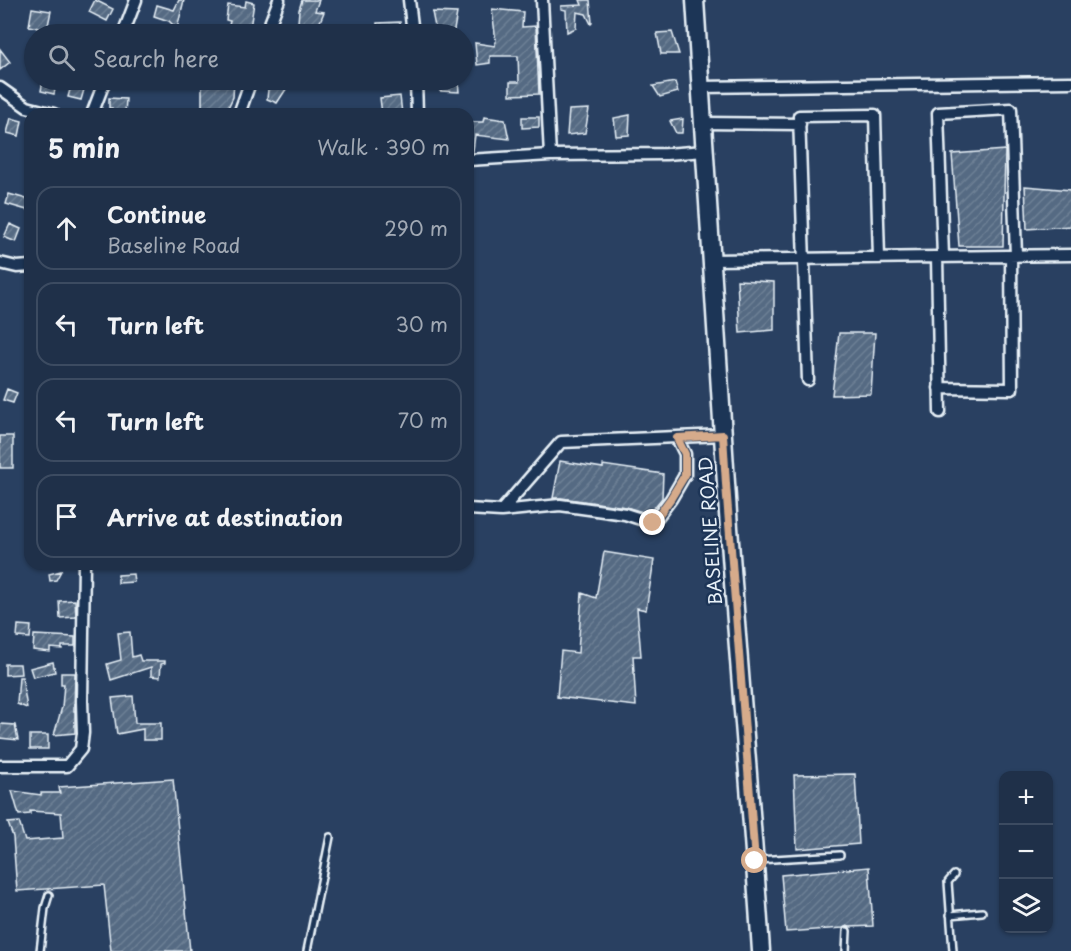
<!DOCTYPE html>
<html lang="en">
<head>
<meta charset="utf-8">
<style>
	body { margin:0; font-family:"Playpen Sans",sans-serif; background:#2c3c53; color:#f1f3f6 }
	.controls { position:absolute; right:18px; bottom:18px; display:grid; overflow:hidden; border-radius:12px; box-shadow:0 2px 4px #0004 }
	.controls button { width:54px; height:54px; display:grid; place-items:center; padding:0; border:0; border-bottom:2px solid #3c4b61; background:#1f3049; color:#f1f3f6; font:30px sans-serif }
	.stop { position:absolute; width:18px; height:18px; margin:-14px; border:4px solid #d6ab8b; border-radius:50%; background:#fff }
	.stop.end { background:#d6ab8b; border-color:#fff; box-shadow:0 2px 6px #0008 }
	.list { margin:0; padding:0; list-style:none }
	h2 { display:flex; justify-content:space-between; align-items:center; height:78px; margin:0; padding:0 24px; font-size:26px }
	h2 small { font-size:20px; font-weight:400; color:#a1a9b4 }
	.list li { display:grid; grid-template-columns:39px 1fr auto; gap:18px; align-items:center; box-sizing:border-box; height:84px; margin:0 12px 12px; padding:0 12px; border:2px solid #3c4b61; border-radius:18px }
	.list b { display:block; font-size:22px; white-space:nowrap }
	.list p { margin:0; font-size:20px; white-space:nowrap; color:#a1a9b4 }
	.list em { font-size:20px; font-style:normal; color:#a1a9b4 }
	.icon { flex:none; width:33px; height:33px; fill:none; stroke:currentColor; stroke-width:2; stroke-linecap:round; stroke-linejoin:round }
	.map { position:relative; flex:none; width:1071px; height:951px; overflow:hidden }
	.search { position:absolute; background:#1f3049; box-shadow:0 2px 4px #0004; left:24px; top:24px; width:450px; height:66px; display:flex; align-items:center; gap:15px; box-sizing:border-box; padding:0 21px; border-radius:33px; color:#a1a9b4; font-size:22px }
	.panel { position:absolute; background:#1f3049; box-shadow:0 2px 4px #0004; left:24px; top:108px; width:450px; height:462px; border-radius:18px }
	.map>svg:first-child { display:block }
	.building { fill:url(#building-hatch); stroke:#e8f1f8; stroke-width:1.5 }
	.lines { fill:none; stroke-linecap:round; stroke-linejoin:round }
	.service-casing { stroke:#e8f1f8; stroke-width:10 }
	.minor-casing { stroke:#e8f1f8; stroke-width:15 }
	.primary-casing { stroke:#e8f1f8; stroke-width:21 }
	.service { stroke:#1d3557; stroke-width:5 }
	.minor { stroke:#1d3557; stroke-width:10 }
	.primary { stroke:#1d3557; stroke-width:16 }
	.route { stroke:#d6ab8b; stroke-width:8 }
	.labels { text-anchor:middle; stroke-width:5; stroke-linejoin:round; paint-order:stroke }
	.street-label { font-size:18px; fill:#e8f1f8; stroke:#1d3557 }
</style>
</head>
<body>
<div class="map">
<svg width="1071" height="951" viewBox="0 0 1071 951">
	<defs>
		<pattern id="building-hatch" width="6" height="6" patternUnits="userSpaceOnUse" patternTransform="scale(1.5)"><rect width="6" height="6" fill="#556a83"/><path d="M-1 1l2-2M0 6l6-6M5 7l2-2" fill="none" stroke="#6d8095"/></pattern>
	</defs>
	<rect width="100%" height="100%" fill="#294061"/>
	<filter id="ink" filterUnits="userSpaceOnUse"><feTurbulence type="fractalNoise" baseFrequency=".0167" numOctaves="2"/><feDisplacementMap in="SourceGraphic" scale="12" xChannelSelector="R" yChannelSelector="G"/><feConvolveMatrix kernelMatrix="1 2 1 2 8 2 1 2 1" color-interpolation-filters="sRGB"/></filter>
	<g filter="url(#ink)">
		<path class="building" d="M95,0L113,9L107,21L89,12Z
			M179,0H184L177,29L169,21L154,16L157,5L174,10Z
			M302,0H319L315,11L324,12L315,34L298,23L299,10Z
			M580,0H590L592,23L591,24L586,14L577,12L576,28L567,32L566,10L561,9V6L582,5Z
			M246,1L254,3L249,34H227L230,21L226,20L228,5L245,7Z
			M32,8L51,11L47,30L29,26Z
			M492,9L523,12L522,27L536,26L539,94L510,95V82H519L518,56H490V63L477,65L475,43L495,46V42H496Z
			M432,12L457,13L454,30L436,32Z
			M400,22L401,34H377V23Z
			M672,32L679,54H661L657,33Z
			M0,49L10,62L0,70Z
			M43,80H57L54,94L41,91Z
			M202,80H234L233,97L225,114H206L202,112Z
			M269,80H292L277,103L267,99Z
			M458,80L459,92L440,91L439,81Z
			M72,82L85,86L81,100L68,97Z
			M675,82L678,92L660,97L653,86Z
			M400,96L402,114H382L380,98Z
			M109,98L126,99L125,114H111L112,108H109Z
			M589,109L585,133L567,135L569,110Z
			M630,115L629,135L616,136L614,118Z
			M484,117L505,120L509,139L475,135L473,151H468V122H483Z
			M522,117H539V127L522,128Z
			M11,118L22,121L19,136L7,133Z
			M683,119L682,133H676L670,121Z
			M1005,150L1003,246H959L952,154Z
			M1025,186L1071,190V226L1027,229Z
			M9,194L30,200L27,210L6,204Z
			M10,224L21,229L16,242L4,237Z
			M737,280L774,282V330L740,333Z
			M839,333H875L871,394L832,395Z
			M7,389L17,393L13,403L3,400Z
			M0,436H13V468H0Z
			M560,461L603,468V465L663,474L662,498L649,514L626,507L561,498H553Z
			M604,552L654,560L646,610L637,608L641,656H633L636,706L557,697L561,651L578,653L582,593L596,598Z
			M61,571L56,580L50,581L49,574Z
			M133,574L134,582L118,583V575Z
			M75,600L76,617L60,618L59,601Z
			M18,625L31,626L30,638L17,637Z
			M130,632L132,657L139,655L141,661H165V663L161,664L160,677L151,676V667L111,680L107,664L121,660L118,633Z
			M34,635L75,637V646H62V649L50,648V652L33,650Z
			M53,662L55,672L33,677L30,668Z
			M5,664H20L21,674L5,675Z
			M61,673H75L74,711H75V733L54,735L62,707L64,684H61Z
			M19,677H22L27,708L17,704Z
			M133,696L135,723H161V740H143V729L117,734L112,698Z
			M0,724L15,725L18,740L0,738Z
			M30,735H48V749H30Z
			M855,774L859,844L797,849L794,775Z
			M173,779L190,951H111L104,885L17,891L13,837L8,823L19,822L25,841L63,838L61,813L30,811V814L19,815L12,791L41,795V793H60L59,787Z
			M869,867L873,926L850,927L847,926L843,928L786,932L781,875Z"/>
		<g class="lines">
			<defs>
				<path id="service" d="M757,860L840,855
					M950,915L982,912
					M40,951L45,908L49,895
					M307,951L330,837
					M846,951L847,931
					M953,951L948,882L954,875"/>
				<path id="minor" d="M409,0L413,34
					M542,0L550,155
					M123,34L136,0
					M266,34L279,0
					M416,80L417,114
					M701,87L1071,82
					M0,88L27,107L54,114
					M92,114L105,80
					M239,114L251,80
					M704,123L800,124
					M468,160L550,155L666,154L705,151
					M937,257L940,412
					M943,257L938,113L1011,109L1016,256
					M711,260L1071,255
					M0,263L17,267L30,266
					M808,380L799,116L875,115L879,258
					M939,388L1012,389L1011,256
					M468,509L501,511L561,442L723,435
					M501,511L560,505L625,514L653,523L671,499L685,475V454L677,438
					M0,766H67L81,749L83,733L82,701L84,564"/>
				<path id="primary" d="M695,0C706,161 716,322 726,483C736,639 751,795 761,951"/>
			</defs>
			<use href="#service" class="service-casing"/>
			<use href="#minor" class="minor-casing"/>
			<use href="#primary" class="primary-casing"/>
			<use href="#service" class="service"/>
			<use href="#minor" class="minor"/>
			<use href="#primary" class="primary"/>
		</g>
	</g>
	<g class="lines" filter="url(#ink)">
		<path class="route" d="M653,523L671,498L685,475V454L677,438L723,435L726,484L755,861"/>
	</g>
	<g class="labels">
		<g class="street-label">
			<text transform="translate(711 531) rotate(-94)" y="6">BASELINE ROAD</text>
		</g>
	</g>
</svg>
<div class="controls">
<button>+</button>
<button>−</button>
<button><svg class="icon" aria-label="layers" viewBox="0 0 24 24"><path d="M12 4l9 5-9 5-9-5zM3 14l9 5 9-5"/></svg></button>
</div>
<div class="stop" style="left:755px;top:861px"></div>
<div class="stop end" style="left:653px;top:523px"></div>
<div class="search"><svg class="icon" aria-label="search" viewBox="0 0 24 24"><circle cx="10" cy="10" r="6"/><path d="M15 15l6 6"/></svg>Search here</div>
<section class="panel">
<h2>5 min<small>Walk · 390 m</small></h2>
<ul class="list">
<li><svg class="icon" aria-label="ahead" viewBox="0 0 24 24"><path d="M12 20V5M6 11l6-6 6 6"/></svg><div><b>Continue</b><p>Baseline Road</p></div><em>290 m</em></li>
<li><svg class="icon" aria-label="left" viewBox="0 0 24 24"><path d="M17 20v-9H6M10 6l-5 5 5 5"/></svg><div><b>Turn left</b></div><em>30 m</em></li>
<li><svg class="icon" aria-label="left" viewBox="0 0 24 24"><path d="M17 20v-9H6M10 6l-5 5 5 5"/></svg><div><b>Turn left</b></div><em>70 m</em></li>
<li><svg class="icon" aria-label="arrive" viewBox="0 0 24 24"><path d="M6 21V4h12l-3 4 3 4H6"/></svg><div><b>Arrive at destination</b></div></li>
</ul>
</section>
</div>
</body>
</html>
